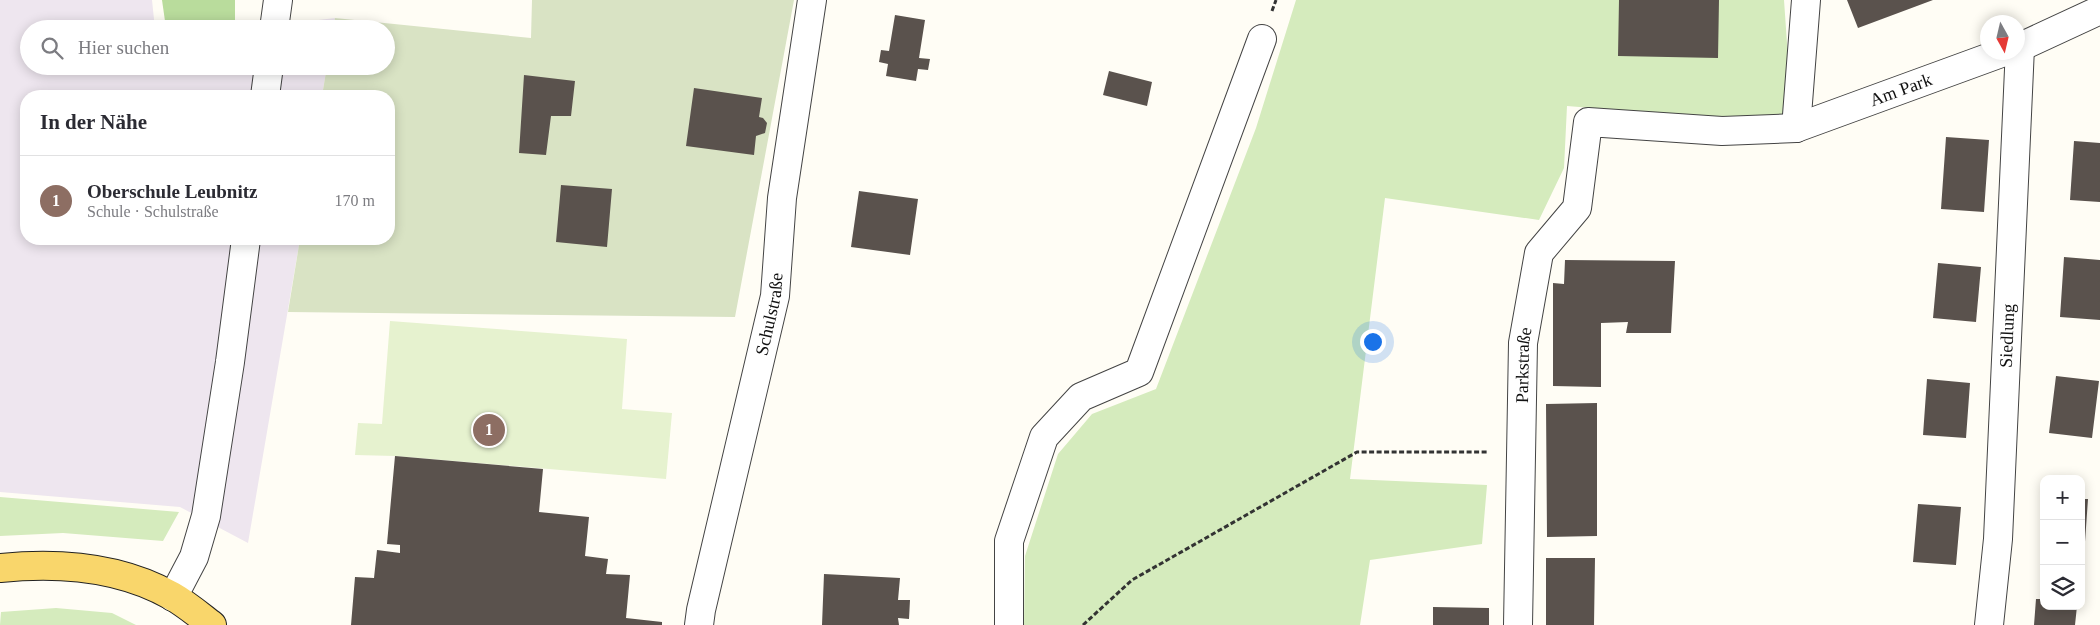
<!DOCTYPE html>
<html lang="de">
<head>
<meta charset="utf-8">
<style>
	body { margin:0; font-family:"Times New Roman",serif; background:#f7f7f7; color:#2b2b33 }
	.controls { position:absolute; right:15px; bottom:15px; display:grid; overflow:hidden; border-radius:10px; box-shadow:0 2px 12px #0003 }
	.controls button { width:45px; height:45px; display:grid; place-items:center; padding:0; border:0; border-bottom:1px solid #e1e1e2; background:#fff; color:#2b2b33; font:25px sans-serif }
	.compass { position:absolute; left:1980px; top:15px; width:45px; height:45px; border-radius:50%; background:#fff; box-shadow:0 2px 12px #0003; rotate:172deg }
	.you { position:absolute; left:1372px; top:341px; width:18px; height:18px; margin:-12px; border:4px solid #fff; border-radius:50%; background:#1a73e8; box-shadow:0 0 0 8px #1a73e833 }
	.badge { display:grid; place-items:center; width:32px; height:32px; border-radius:50%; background:#0b8043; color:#fff; font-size:16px; font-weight:700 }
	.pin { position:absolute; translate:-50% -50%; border:2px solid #fff; box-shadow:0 1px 5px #0006 }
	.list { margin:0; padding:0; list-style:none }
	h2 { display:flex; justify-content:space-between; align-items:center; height:65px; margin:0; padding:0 20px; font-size:21px }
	h2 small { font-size:16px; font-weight:400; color:#7c7c81 }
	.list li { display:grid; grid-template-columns:32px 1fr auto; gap:15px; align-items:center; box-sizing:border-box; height:90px; padding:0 20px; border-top:1px solid #e1e1e2 }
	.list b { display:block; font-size:19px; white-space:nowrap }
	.list p { margin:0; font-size:16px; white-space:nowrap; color:#7c7c81 }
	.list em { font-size:16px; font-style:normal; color:#7c7c81 }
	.icon { flex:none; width:28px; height:28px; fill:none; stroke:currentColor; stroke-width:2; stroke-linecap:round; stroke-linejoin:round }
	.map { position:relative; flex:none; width:2100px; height:625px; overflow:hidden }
	.search { position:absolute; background:#fff; box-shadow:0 2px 12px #0003; left:20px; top:20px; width:375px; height:55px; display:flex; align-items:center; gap:12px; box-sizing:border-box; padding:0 18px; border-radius:28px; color:#7c7c81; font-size:19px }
	.panel { position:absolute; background:#fff; box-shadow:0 2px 12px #0003; left:20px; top:90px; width:375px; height:155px; border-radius:20px }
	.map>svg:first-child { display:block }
	.industrial { fill:#eee6ef }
	.green { fill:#d5ebbd }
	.forest { fill:#b9dc9c }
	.cemetery { fill:#d9e3c4 }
	.pitch { fill:#e6f2cf }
	.building { fill:#5a524d }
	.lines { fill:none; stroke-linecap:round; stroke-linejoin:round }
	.minor-casing { stroke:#444; stroke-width:30 }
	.major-casing { stroke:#222; stroke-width:30 }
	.path { stroke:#333; stroke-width:3; stroke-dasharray:5 2.5; stroke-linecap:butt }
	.minor { stroke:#fff; stroke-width:28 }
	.major { stroke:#f9d66b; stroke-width:28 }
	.labels { text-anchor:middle; stroke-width:5; stroke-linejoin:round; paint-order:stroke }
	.street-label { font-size:18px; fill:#111; stroke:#fff }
</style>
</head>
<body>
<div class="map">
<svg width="2100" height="625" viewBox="0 0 2100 625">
	<rect width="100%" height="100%" fill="#fffdf5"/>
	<path class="industrial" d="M0,0H152L155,29H29V66H327L322,96H26V239H300L248,543L180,507L0,492Z
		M335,18L333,29H244Z"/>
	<path class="green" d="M1296,0H1784L1792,115L1729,119L1567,106L1564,168L1539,220L1385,198L1350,479L1487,485L1482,544L1370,560L1360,625H1024L1025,556L1058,454L1092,414L1156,389L1256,128Z
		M0,497L179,512L163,541L63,533L0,536Z
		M56,608L112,613L136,625H0L1,612Z"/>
	<path class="forest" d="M162,0H235V24L166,28Z"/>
	<path class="cemetery" d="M532,0H794L735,317L288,312L300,239H389V96H322L327,66H386V29H333L335,18L531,38Z"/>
	<path class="pitch" d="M390,321L627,339L622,409L672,413L666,479L395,456L355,455L358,423L382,424Z"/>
	<path class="building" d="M1619,0H1719L1718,58L1618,56Z
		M1847,0H1933L1858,28Z
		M895,15L925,20L919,58L930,59L928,70L918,69L916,81L886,76L888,64L879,62L881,50L889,51Z
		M1109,71L1152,82L1147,106L1103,95Z
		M524,75L575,81L571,116H551L546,155L519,153Z
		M694,88L762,98L759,117L763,118L767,123L765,133L756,136L754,155L686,146Z
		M1946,137L1989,140L1984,212L1941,209Z
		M2074,141L2100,143V202L2070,200Z
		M561,185L612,189L607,247L556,242Z
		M859,191L918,199L910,255L851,247Z
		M2064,257L2100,260V320L2060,317Z
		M1565,260L1675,261L1671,333H1626L1628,322L1601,323V387L1553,386V283L1564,284Z
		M1938,263L1981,267L1976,322L1933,318Z
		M2056,376L2099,381L2092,438L2049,433Z
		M1927,379L1970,383L1966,438L1923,435Z
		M1597,403V536L1547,537L1546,404Z
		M395,456L543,469L539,512L589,517L585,556L608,559L606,574L630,575L626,618L662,622V625H351L355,577L374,578L377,550L400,553V545L387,544Z
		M2081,499H2088L2084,556L2081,555Z
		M1918,504L1961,507L1956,565L1913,562Z
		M1546,558H1595L1594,625H1546Z
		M824,574L900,578L898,600H910L909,619L898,618L899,625H822Z
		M2036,599H2044V606H2077L2075,625H2034Z
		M1433,607L1489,608V625H1433Z"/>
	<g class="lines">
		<defs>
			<g id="minor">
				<path d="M274,29L278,0"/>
				<path d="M2018,48L2100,10"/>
				<path d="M265,96L269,66"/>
				<path d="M1796,128L1806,0"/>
				<path d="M173,597L194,557L206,516L230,362L246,239"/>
				<path id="s1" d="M699,625L701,610L775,296L782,198L812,0"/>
				<path d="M1009,625V541L1044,437L1081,397L1139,372L1262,39"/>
				<path id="s2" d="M1518,625L1523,343L1539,253L1577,208L1588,122L1722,131L1796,128L2004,52"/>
				<path id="s3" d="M1989,625L1998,539L2020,47"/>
			</g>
			<path id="major" d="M0,568C59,562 119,566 172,596C186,604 199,615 212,625"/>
		</defs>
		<use href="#minor" class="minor-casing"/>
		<use href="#major" class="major-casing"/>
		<path class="path" d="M1272,11L1276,0
			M1083,625L1132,580L1357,452H1489"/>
		<use href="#minor" class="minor"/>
		<use href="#major" class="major"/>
	</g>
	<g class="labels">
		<g class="street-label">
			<text dy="6" stroke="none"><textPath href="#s2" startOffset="839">Am Park</textPath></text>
			<text dy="6" stroke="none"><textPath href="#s1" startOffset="319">Schulstraße</textPath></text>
			<text dy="6" stroke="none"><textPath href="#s3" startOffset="290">Siedlung</textPath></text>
			<text dy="6" stroke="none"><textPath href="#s2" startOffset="260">Parkstraße</textPath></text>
		</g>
	</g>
</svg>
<div class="controls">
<button>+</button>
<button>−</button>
<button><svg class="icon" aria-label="layers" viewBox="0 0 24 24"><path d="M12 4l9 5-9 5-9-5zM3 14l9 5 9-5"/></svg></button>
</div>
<svg class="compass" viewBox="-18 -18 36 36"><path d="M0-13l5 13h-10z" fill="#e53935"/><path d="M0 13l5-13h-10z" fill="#7c7c81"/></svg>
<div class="you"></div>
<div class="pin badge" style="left:489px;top:430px;background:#8d6e63">1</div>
<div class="search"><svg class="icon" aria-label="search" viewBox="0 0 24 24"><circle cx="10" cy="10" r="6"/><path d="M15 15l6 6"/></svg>Hier suchen</div>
<section class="panel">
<h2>In der Nähe<small></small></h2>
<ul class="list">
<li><span class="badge" style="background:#8d6e63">1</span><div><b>Oberschule Leubnitz</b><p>Schule · Schulstraße</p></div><em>170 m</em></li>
</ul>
</section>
</div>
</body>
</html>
